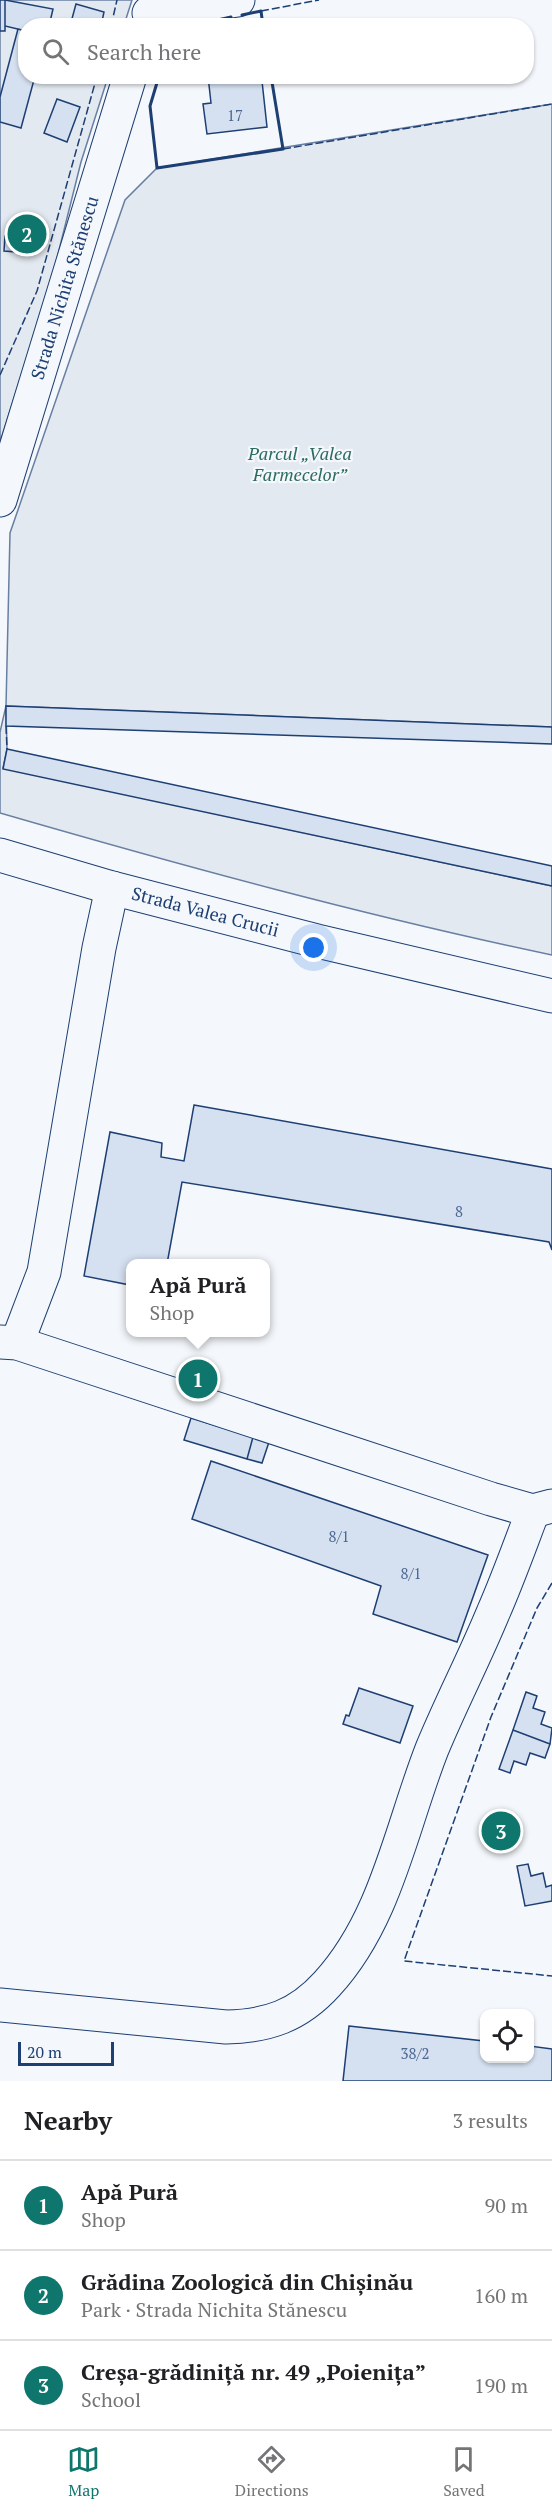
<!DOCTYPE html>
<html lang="en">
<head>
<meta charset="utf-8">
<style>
	body { margin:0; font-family:"PT Serif",serif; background:#f2f2f2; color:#202124 }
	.controls { position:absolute; right:18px; bottom:18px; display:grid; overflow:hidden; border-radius:12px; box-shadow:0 2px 4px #0004 }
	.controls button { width:54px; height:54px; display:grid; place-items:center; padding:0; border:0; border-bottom:2px solid #e0e0e0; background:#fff; color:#202124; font:30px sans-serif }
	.scale { position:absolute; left:18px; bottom:15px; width:96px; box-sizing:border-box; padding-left:6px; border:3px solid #1d3f73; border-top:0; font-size:16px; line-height:21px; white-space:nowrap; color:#1d3f73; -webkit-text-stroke:4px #f4f7fb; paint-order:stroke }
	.you { position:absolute; left:314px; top:948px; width:21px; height:21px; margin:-15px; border:4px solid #fff; border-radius:50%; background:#1a73e8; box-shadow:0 0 0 9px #1a73e833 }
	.badge { display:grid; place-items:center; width:39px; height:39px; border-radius:50%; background:#0f766e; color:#fff; font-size:20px; font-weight:700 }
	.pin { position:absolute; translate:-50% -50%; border:3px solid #fff; box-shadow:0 2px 6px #0006 }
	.popup { position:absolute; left:126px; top:1259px; width:144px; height:78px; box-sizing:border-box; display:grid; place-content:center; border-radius:12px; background:#fff; filter:drop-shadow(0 2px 4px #0005); font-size:20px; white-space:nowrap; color:#757577 }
	.popup b { font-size:22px; color:#202124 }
	.popup::after { content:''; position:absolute; left:50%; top:100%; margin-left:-12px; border:12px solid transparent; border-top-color:#fff }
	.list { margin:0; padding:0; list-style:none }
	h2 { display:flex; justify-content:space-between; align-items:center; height:78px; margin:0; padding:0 24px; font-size:26px }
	h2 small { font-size:20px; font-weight:400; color:#757577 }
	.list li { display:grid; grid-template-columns:39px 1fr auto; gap:18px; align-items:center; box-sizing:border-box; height:90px; padding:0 24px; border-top:2px solid #e0e0e0 }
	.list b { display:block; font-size:22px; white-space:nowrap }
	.list p { margin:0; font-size:20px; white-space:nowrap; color:#757577 }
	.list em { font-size:20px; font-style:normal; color:#757577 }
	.icon { flex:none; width:33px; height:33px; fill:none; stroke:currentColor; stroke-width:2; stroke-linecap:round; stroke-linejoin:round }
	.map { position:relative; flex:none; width:552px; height:2081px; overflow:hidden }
	.search { position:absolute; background:#fff; box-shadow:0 2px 4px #0004; left:18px; right:18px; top:18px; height:66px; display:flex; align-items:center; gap:15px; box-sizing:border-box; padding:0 21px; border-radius:24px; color:#757577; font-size:22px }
	.sheet { height:348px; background:#fff }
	nav { display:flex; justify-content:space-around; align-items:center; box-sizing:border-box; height:84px; border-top:2px solid #e0e0e0; background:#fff; font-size:16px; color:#757577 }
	nav a { display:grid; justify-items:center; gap:3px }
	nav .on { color:#0f766e }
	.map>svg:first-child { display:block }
	.green { fill:#e3e9f0; stroke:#687fa3; stroke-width:1.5 }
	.building { fill:#d5e0f0; stroke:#1d3f73; stroke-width:1.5 }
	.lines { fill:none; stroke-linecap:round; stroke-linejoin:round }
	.minor-casing { stroke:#1d3f73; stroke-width:35 }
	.major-casing { stroke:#1d3f73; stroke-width:35 }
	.minor { stroke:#f4f7fb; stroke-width:33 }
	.major { stroke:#f4f7fb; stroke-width:33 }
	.fence { stroke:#1d3f73; stroke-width:1.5; stroke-dasharray:8 3; stroke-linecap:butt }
	.wall { stroke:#1d3f73; stroke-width:3 }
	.labels { text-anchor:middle; stroke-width:4.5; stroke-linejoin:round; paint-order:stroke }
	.number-label { font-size:15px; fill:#4b6792 }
	.street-label { font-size:18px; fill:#1d3f73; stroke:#f4f7fb }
	.park-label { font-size:18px; font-style:italic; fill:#2c6c60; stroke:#f4f7fb }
</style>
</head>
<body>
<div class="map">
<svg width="552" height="2081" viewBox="0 0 552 2081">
	<rect width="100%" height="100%" fill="#f4f7fb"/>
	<path class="green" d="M0,0H132L124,25L26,26V76L108,77L81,162L50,286L0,442Z
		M552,104V727L6,706L7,749L3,768L552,886V955C366,916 183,866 0,813V732L6,706L10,533L125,200L157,168Z"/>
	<path class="building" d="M0,0H5V31H0Z
		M5,0L53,9L49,26H26V31L5,26Z
		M76,4L104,12L101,26H70Z
		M18,29L26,31V76H35L21,128L0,122V97Z
		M208,76H252L253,82L262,81L267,127L207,134L203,104L211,103Z
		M57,99L80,107L67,142L44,133Z
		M5,236L18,238L16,252L4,251Z
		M6,706L552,727V744L6,726Z
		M7,749L552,866V886L3,769Z
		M194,1105L552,1169V1250L549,1242L182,1182L167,1264H130V1285L84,1276L110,1132L162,1143L161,1157L184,1161Z
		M192 1379a6 6 0 1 1 12 0a6 6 0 1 1-12 0Z
		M191,1418L253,1437L247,1459L184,1440Z
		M253,1437L269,1442L262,1463L247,1459Z
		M211,1461L488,1555L457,1642L373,1614L381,1586L192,1519Z
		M359,1688L413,1706L400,1743L343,1724L346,1715L349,1716Z
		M526,1692L537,1696L533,1708L545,1712L541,1724L552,1728L550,1744L513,1730Z
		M513,1730L550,1744L545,1758L530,1753L526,1765L514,1761L510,1773L499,1769Z
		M528,1864L531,1876L543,1873L546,1887L552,1885V1901L525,1906L517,1866Z
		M349,2026L484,2041V2058H530V2046L552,2049V2081H343Z"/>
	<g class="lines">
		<defs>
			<g id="minor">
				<path d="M149,13L238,0"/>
				<path id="s1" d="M0,500L130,76"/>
				<path d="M0,1342L17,1343L491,1499L533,1511L552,1506"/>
				<path d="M17,1343L44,1272L99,948L112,888"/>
				<path d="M0,2005L226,2027C268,2026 298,2016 327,1984C386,1920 401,1828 432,1749C451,1703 474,1659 493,1613C508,1579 520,1545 533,1511"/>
			</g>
			<g id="major">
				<path id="s2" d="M0,855L112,888L317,941L552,996"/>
			</g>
		</defs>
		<use href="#minor" class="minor-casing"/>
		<use href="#major" class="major-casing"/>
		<use href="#minor" class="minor"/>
		<use href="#major" class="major"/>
		<path class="fence" d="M261,11L319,0
			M111,26L117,0
			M283,149L552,104
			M0,375L37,291L97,76
			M6,726L7,749
			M552,1583L537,1608L491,1717L404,1961L552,1976"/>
		<path class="wall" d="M242,15L261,11L263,26
			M191,26L231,17
			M159,76L150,106L157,168L283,149L271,76"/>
	</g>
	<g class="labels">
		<g class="number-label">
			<text x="235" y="121">17</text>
			<text x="459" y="1217">8</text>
			<text x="339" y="1542">8/1</text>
			<text x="411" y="1579">8/1</text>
			<text x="415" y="2059">38/2</text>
		</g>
		<g class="street-label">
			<text dy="6" stroke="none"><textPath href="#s1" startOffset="222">Strada Nichita Stănescu</textPath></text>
			<text dy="6" stroke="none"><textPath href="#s2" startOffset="213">Strada Valea Crucii</textPath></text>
		</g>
		<g class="park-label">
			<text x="300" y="460">Parcul „Valea<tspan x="300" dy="21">Farmecelor”</tspan></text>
		</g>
	</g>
</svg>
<div class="controls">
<button><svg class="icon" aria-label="locate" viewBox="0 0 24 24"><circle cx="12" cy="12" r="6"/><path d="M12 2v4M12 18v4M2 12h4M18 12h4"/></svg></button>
</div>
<div class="scale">20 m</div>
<div class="you"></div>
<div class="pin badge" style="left:198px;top:1379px">1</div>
<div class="popup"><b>Apă Pură</b>Shop</div>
<div class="pin badge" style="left:27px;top:234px">2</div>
<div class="pin badge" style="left:501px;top:1831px">3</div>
<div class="search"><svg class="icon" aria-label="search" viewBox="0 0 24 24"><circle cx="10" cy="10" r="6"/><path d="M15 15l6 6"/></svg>Search here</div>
</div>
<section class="sheet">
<h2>Nearby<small>3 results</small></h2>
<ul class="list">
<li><span class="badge">1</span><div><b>Apă Pură</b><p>Shop</p></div><em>90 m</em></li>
<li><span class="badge">2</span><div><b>Grădina Zoologică din Chișinău</b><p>Park · Strada Nichita Stănescu</p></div><em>160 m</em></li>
<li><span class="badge">3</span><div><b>Creșa-grădiniță nr. 49 „Poienița”</b><p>School</p></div><em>190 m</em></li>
</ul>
</section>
<nav>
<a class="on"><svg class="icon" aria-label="map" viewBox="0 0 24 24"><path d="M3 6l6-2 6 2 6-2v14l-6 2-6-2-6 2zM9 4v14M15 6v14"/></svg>Map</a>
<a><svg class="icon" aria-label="directions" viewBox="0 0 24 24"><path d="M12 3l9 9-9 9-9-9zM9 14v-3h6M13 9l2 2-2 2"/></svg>Directions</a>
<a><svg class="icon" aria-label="saved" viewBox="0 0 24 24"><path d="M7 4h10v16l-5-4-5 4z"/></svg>Saved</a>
</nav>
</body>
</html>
